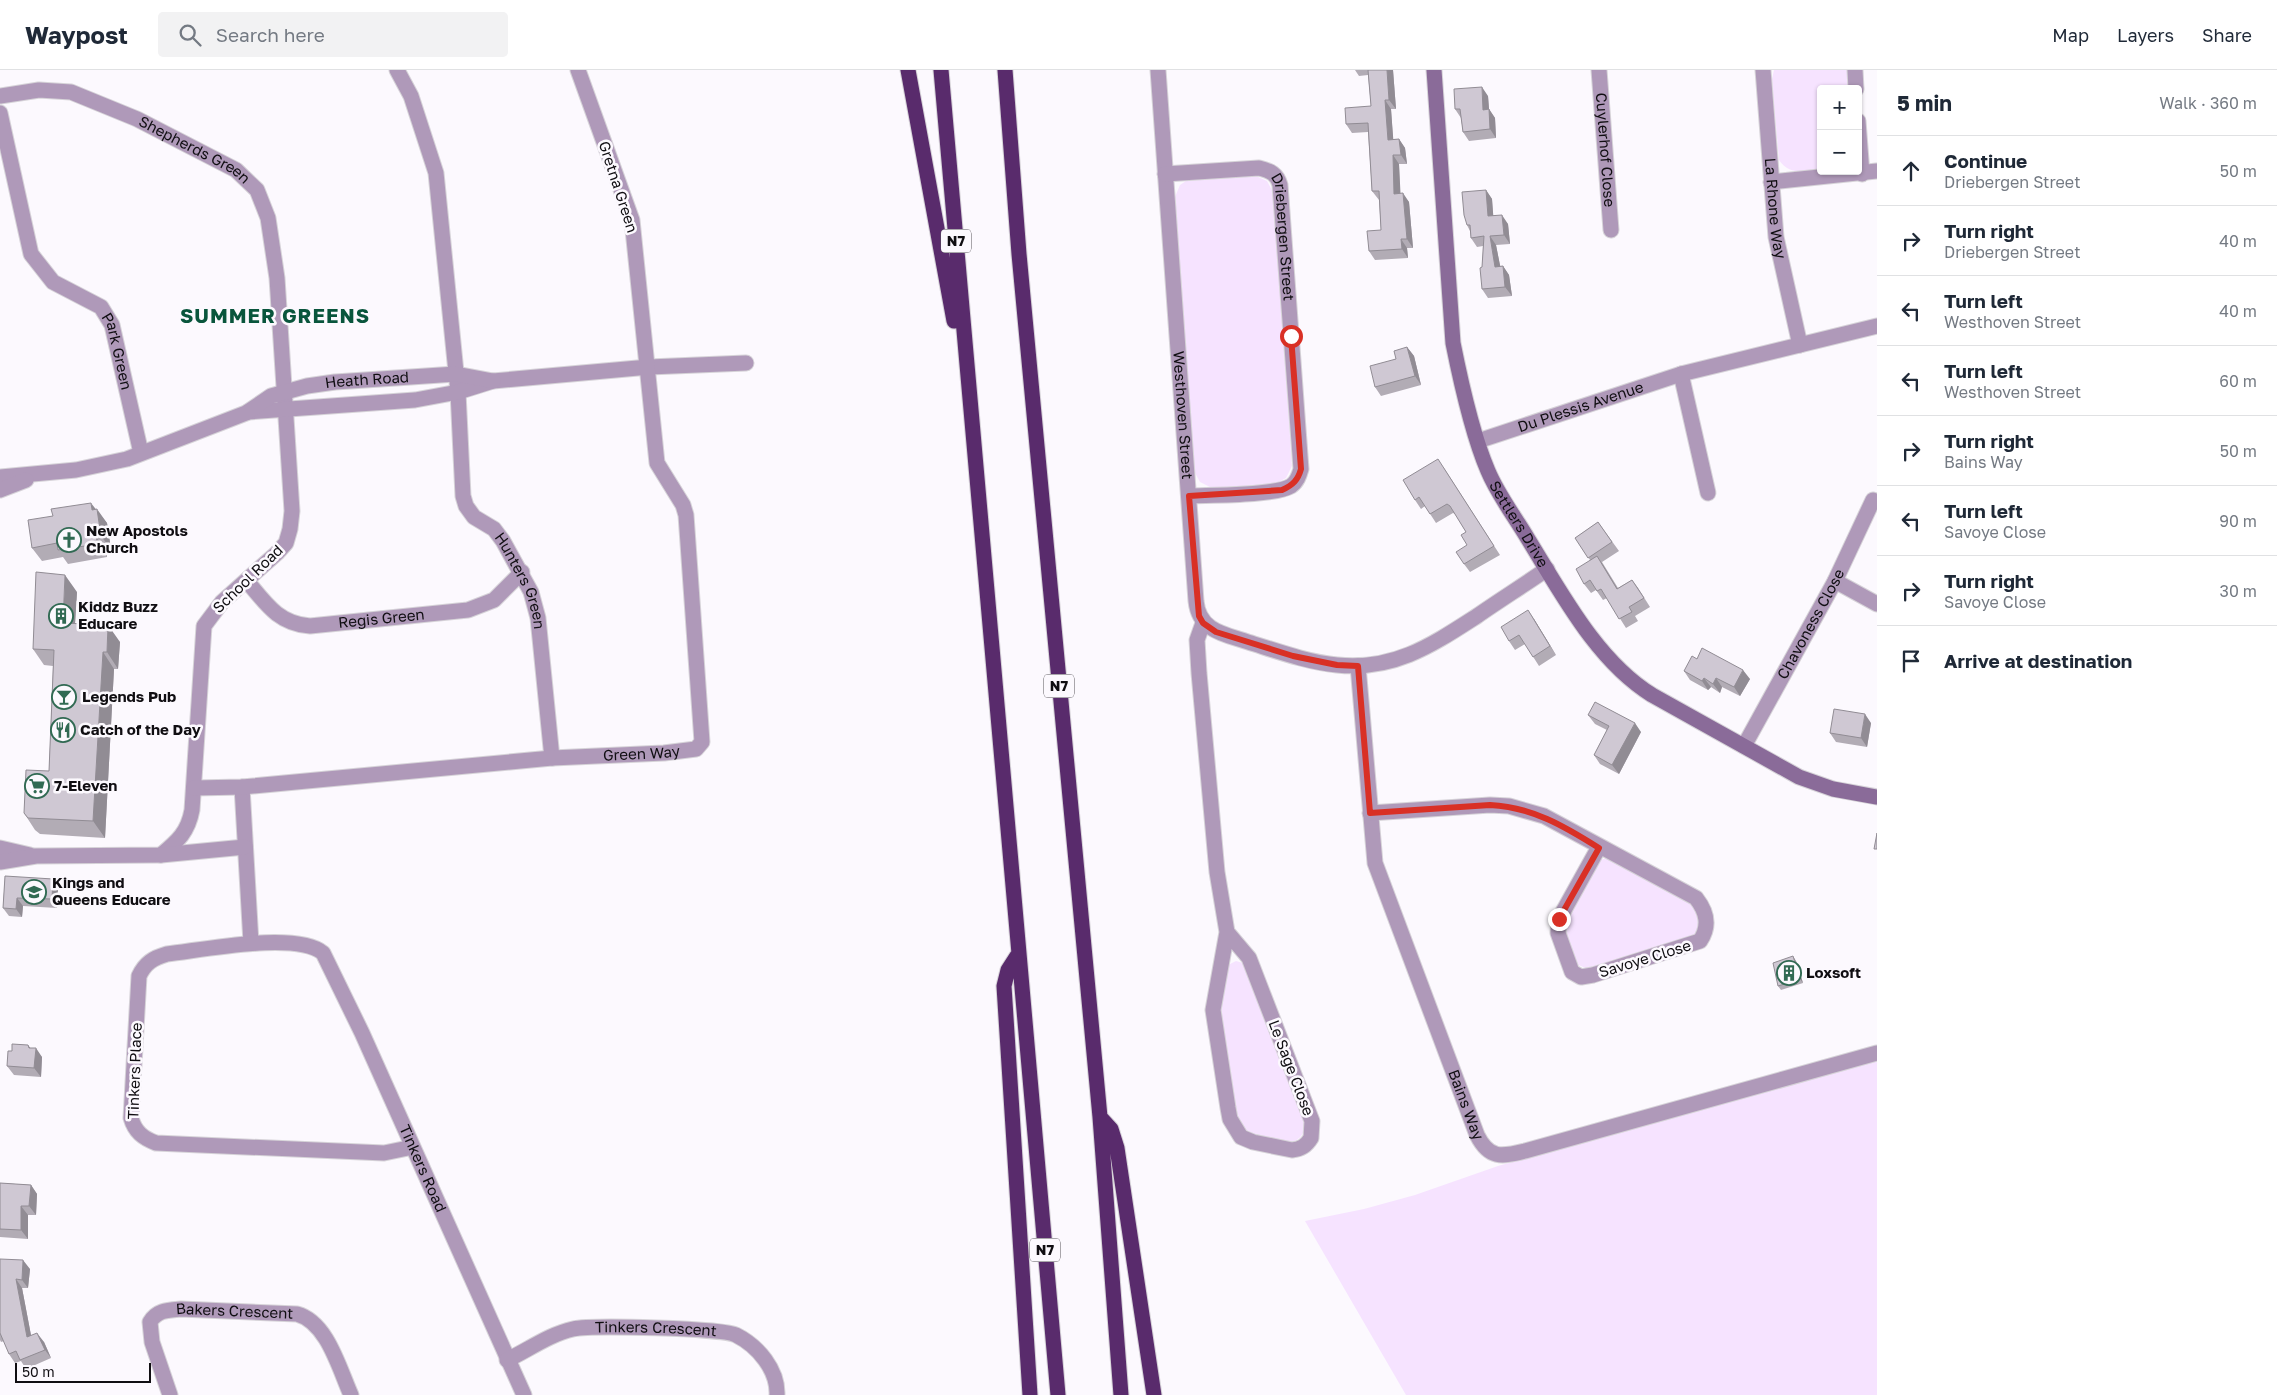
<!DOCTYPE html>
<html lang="en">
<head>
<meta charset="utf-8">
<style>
	body { margin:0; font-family:"Golos Text",sans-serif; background:#f2f2f3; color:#1f2937 }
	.controls { position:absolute; right:15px; top:15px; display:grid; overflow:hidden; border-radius:5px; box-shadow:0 1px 4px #0004 }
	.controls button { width:45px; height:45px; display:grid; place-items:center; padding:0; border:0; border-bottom:1px solid #e0e1e3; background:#fff; color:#1f2937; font:25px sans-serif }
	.scale { position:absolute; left:15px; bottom:12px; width:136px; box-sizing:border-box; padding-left:5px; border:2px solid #100e12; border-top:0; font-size:14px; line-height:18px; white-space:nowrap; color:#100e12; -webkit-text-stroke:4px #fcf9fe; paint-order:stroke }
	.stop { position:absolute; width:15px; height:15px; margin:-11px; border:4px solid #d93025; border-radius:50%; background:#fff }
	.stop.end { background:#d93025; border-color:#fff; box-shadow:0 1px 5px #0008 }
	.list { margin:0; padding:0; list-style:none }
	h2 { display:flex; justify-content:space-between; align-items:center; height:65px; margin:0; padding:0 20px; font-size:21px }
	h2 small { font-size:16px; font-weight:400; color:#747a83 }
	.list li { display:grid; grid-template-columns:32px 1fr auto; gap:15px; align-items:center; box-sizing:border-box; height:70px; padding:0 20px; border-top:1px solid #e0e1e3 }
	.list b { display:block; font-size:19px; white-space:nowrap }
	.list p { margin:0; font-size:16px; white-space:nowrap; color:#747a83 }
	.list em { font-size:16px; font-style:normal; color:#747a83 }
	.icon { flex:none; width:28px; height:28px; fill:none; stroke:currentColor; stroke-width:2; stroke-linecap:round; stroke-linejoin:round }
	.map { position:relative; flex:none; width:1877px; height:1325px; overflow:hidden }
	header { display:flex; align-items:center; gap:30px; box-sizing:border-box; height:70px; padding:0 25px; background:#fff; border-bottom:1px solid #e0e1e3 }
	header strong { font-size:24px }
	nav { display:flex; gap:28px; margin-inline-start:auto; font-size:18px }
	.search { width:350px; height:45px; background:#f2f2f3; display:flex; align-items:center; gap:12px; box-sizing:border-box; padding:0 18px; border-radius:5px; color:#747a83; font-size:19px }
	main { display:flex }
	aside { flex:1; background:#fff }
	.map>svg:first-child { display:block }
	.green { fill:#f6e3ff }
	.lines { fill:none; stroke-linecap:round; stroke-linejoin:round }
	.street-casing { stroke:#d6d3d8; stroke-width:17 }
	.secondary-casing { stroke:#d6d3d8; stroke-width:17 }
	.highway-casing { stroke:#d6d3d8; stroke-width:17 }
	.street { stroke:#af99b9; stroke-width:15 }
	.secondary { stroke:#8a6b99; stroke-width:15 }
	.highway { stroke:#592b6c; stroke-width:15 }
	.wall { fill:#b2acb5 }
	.shaded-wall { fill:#918c94 }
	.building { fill:#cfc8d3; stroke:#918c94 }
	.route { stroke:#d93025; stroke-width:6 }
	.labels { text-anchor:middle; stroke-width:5; stroke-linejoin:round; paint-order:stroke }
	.shield { fill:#fcf9fe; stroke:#575459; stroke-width:1 }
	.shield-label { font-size:14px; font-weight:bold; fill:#100e12 }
	.street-label { font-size:15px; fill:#100e12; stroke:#fcf9fe }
	.poi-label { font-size:15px; font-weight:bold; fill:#100e12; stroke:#fcf9fe; text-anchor:start }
	.district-label { font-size:20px; font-weight:bold; letter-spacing:1px; fill:#09553c; stroke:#fcf9fe }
</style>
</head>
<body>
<header>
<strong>Waypost</strong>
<div class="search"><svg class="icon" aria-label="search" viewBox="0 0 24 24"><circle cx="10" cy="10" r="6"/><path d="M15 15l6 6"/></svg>Search here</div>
<nav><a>Map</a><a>Layers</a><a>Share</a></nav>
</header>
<main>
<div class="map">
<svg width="1877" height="1325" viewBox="0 0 1877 1325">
	<rect width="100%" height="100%" fill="#fcf9fe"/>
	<path class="green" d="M1774,0H1848L1850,19H1821V100C1804,101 1790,106 1779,90L1772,9Z
		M1256,106L1267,111L1273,122L1292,396L1286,408L1275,414L1212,418L1200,412L1194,401L1175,127L1180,115L1186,111Z
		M1608,788L1695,836L1701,852L1696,865L1588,899L1576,894L1563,857L1599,790Z
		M1236,891L1243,893L1305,1055C1304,1066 1298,1072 1286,1073L1246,1062L1237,1052L1220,945L1228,895Z
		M1877,991V1325H1406L1305,1151L1364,1139L1415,1125L1498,1096Z"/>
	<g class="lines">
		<defs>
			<g id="street">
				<path id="s1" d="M397,0L411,26L436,103L458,322L463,426L466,436L474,447L494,459L503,471L531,522L538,548L552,688"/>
				<path id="s2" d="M1158,0L1196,531C1199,561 1224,564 1248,572C1277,581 1307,592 1337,595C1394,601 1432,575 1477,546C1500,530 1524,515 1547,499"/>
				<path id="s3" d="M1599,0L1611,160"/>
				<path id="s4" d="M1763,0L1776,167L1800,275"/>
				<path d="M1855,0L1856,19"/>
				<path id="s5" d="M0,26L39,20L71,22L137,49L236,100L257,120L268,148L277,208L292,441L290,459L286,473L277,483L222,532L204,556L192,740C188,762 178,771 161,785"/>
				<path id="s6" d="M0,43L31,184L53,212L101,237L112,255L141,383"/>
				<path d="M1858,51L1862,104"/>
				<path id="s7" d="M1165,104L1259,98C1271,101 1277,104 1280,115L1301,399C1299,406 1297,412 1291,416C1274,426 1211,425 1189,426"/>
				<path d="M1771,112L1877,101"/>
				<path d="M1681,304L1708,423"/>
				<path d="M248,342L415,330L458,322L493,311L649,297L746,293"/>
				<path id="s8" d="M1478,371L1681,304L1877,256"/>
				<path id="s9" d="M0,407L76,400L127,389L246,343L271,326L307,316L335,312L456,304L493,311"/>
				<path d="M0,420L26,410"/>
				<path id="s10" d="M247,511C266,534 279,554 310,556L468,540L494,530L522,502"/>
				<path d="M1835,511L1877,534"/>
				<path d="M1203,553L1197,570L1199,603L1217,802L1227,862L1213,940L1228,1038L1230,1049L1241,1067L1253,1072L1292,1080C1301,1079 1306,1076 1311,1068L1312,1051L1249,888L1227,862"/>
				<path id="s11" d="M1358,596L1375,793L1477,1065C1489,1089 1501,1087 1525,1081L1877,983"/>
				<path id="s12" d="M1744,676L1835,511L1873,430"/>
				<path d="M242,717L251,873"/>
				<path id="s13" d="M194,718L242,717L552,688L664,683L696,679L702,672L686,445L683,435L657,393L632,150L578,0"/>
				<path d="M1370,743L1490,735L1509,736L1544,746L1696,828C1707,842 1710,856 1700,871L1593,905L1581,907L1572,902L1558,863L1559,849L1599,777"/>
				<path d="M0,778L30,785"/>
				<path d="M0,792L36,786L161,785L245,777"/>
				<path id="s14" d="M413,1077L384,1083L156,1073C143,1068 135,1062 131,1048L139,906C145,893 153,888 167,884C203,880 296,861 323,883L362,963L524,1325"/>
				<path id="s15" d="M507,1290C528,1280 550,1264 573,1259C591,1255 722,1258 736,1265C758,1276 778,1300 777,1325"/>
				<path id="s16" d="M170,1325L152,1272L150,1252C157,1240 168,1240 181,1239L297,1244C327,1252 339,1298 351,1325"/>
			</g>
			<g id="secondary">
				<path id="s17" d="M1434,0L1453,273C1461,313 1472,364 1488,401C1498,425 1515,447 1528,469C1562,524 1597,591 1652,625L1799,707L1833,719L1877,727"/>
			</g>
			<path id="highway" d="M908,0L954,251
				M941,0L1058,1325
				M1005,0L1019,184L1100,1047L1121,1325
				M1017,886L1008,900L1004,916L1030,1325
				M1100,1047L1111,1059L1117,1078L1154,1325"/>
		</defs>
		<use href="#street" class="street-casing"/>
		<use href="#secondary" class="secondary-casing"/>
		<use href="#highway" class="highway-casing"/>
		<use href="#street" class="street"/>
		<use href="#secondary" class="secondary"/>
		<use href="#highway" class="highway"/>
	</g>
	<path class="wall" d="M1355,0H1393L1396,39H1391L1393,69H1399L1405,78L1407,94H1399L1400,124L1409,132L1413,178H1407L1408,188L1375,190L1369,181L1381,160L1379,130L1372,121L1368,62L1352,63L1346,54L1371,36L1368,5L1359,6Z
		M1488,26L1489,39L1495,48L1496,68L1469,71L1463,62L1461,48L1455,39Z
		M1486,120L1492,129L1493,146L1508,154L1510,174L1496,175L1500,196H1503L1509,205L1512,226L1488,228L1482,219L1483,176L1477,177L1471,168L1470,161L1467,155Z
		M1407,277L1414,286L1421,315L1381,326L1375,317L1396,289Z
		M1444,398L1500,485L1470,502L1464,494L1467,475L1466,462L1455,444L1453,443L1436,453L1425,436L1421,439L1415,430Z
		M96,440L107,453L111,479L106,480L107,487L68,494L63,487L42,491L32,478Z
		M1598,452L1619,481L1602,492L1618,518L1632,510L1650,537L1635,546L1638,551L1626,558L1607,528L1603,530L1596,520L1591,523L1584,514L1590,490L1575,468Z
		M77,522L75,554L120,572L118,599H114L105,768L40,764L35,760L24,743L49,701L53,596L44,595L33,579Z
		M1534,549L1556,585L1539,596L1525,574L1515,580L1509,571Z
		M1697,589L1750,609L1740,626L1722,617L1720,623L1711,617L1708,620L1690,610L1684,601Z
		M1588,645L1641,662L1619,704L1600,694L1594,685L1607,660L1595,654Z
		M1871,653L1867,677L1836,672L1830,663Z
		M5,806L58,817L57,838L23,836L22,847L9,846L3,838Z
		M1796,891L1803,913L1781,920L1778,916Z
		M28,975L30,978L42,987L41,1007L14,1005L7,996Z
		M0,1113L31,1115L37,1124L36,1145H28V1169L0,1167Z
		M0,1189L30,1199L28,1218H22L31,1265L44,1272L51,1288L26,1299L21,1291L15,1293L9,1284L4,1271L1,1272L0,1270Z"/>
	<path class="shaded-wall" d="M1387,0H1393L1396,39L1389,30Z
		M1482,17L1488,26L1489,39L1495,48L1496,68L1490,59L1483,40Z
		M1385,30L1391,39L1394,79L1388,70Z
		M1399,69L1405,78L1407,94L1401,85Z
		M1393,85L1399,94L1401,133L1394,124Z
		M1486,120L1492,129L1494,155L1488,146Z
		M1403,123L1409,132L1413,178L1407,169Z
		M1502,145L1508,154L1510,174L1504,165Z
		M1490,166L1496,175L1502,205L1495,197Z
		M1401,169L1407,178L1408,188L1402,179Z
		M1503,196L1509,205L1512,226L1505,217Z
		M1407,277L1414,286L1421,315L1415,306Z
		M91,433L98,442L97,439L107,453L111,479L101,466L92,440Z
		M96,467L106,480L107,487L98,474Z
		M1597,486L1603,495L1623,528L1617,519Z
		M65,505L77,522L74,570L63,553Z
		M1632,510L1638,518L1650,537Z
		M1528,540L1534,549L1556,585L1550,576Z
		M108,555L120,572L118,599L107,582Z
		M103,582L114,599L105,768L93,751Z
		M1743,600L1750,609L1740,626L1734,617Z
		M1704,608L1711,617L1708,620L1702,611Z
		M1716,608L1722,617L1720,623L1713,614Z
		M1865,644L1871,653L1867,677L1861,668Z
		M1635,653L1641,662L1619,704L1612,695Z
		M53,809L58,817L57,838L52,829Z
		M17,828L23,836L22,847L16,839Z
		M1793,886L1796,891L1803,913L1800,909Z
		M28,975L35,984L36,978L42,987L41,1007L34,998Z
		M31,1115L37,1124L36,1145L29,1136Z
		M21,1136L28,1145V1169L21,1160Z
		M23,1190L30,1199L28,1218L22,1210Z
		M16,1209L22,1218L33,1276L27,1267Z
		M37,1263L44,1272L51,1288L45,1280Z"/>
	<path class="building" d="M1368,0H1387L1389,30H1385L1388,70L1399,69L1401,85H1393L1394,124L1403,123L1407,169H1401L1402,179L1369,181L1367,161L1381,160L1379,121H1372L1368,53L1346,54L1345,38L1371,36Z
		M1482,17L1483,40L1489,39L1490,59L1463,62L1460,39H1455L1454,19Z
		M1486,120L1488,146L1502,145L1504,165L1490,166L1495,197L1503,196L1505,217L1482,219L1480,198L1482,197L1484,166L1471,168L1470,155H1467L1464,145L1462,122Z
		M1407,277L1415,306L1375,317L1370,296L1396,289L1394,281Z
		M1438,389L1494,476L1464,494L1456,482L1467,475L1461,465L1466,462L1450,436L1447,434L1430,444L1419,427L1415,430L1403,410Z
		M91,433L92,440L97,439L101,466L96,467L98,474L58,480L57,473L32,478L28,450L53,446L51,439Z
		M1598,452L1612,472L1588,488L1575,468Z
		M1597,486L1617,519L1632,510L1644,528L1629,537L1632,542L1619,549L1601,519L1597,521L1590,510L1584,514L1576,499Z
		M36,502L65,505L63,553L108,555L107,582H103L93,751L28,748L24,743L26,700L49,701L54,580L33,579Z
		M1528,540L1550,576L1533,587L1519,565L1509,571L1501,557Z
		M1702,578L1743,600L1734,617L1716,608L1713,614L1704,608L1702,611L1684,601L1692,586L1697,589Z
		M1595,632L1635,653L1612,695L1594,685L1609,656L1588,645Z
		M1834,639L1865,644L1861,668L1830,663Z
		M1877,763V779H1874Z
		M5,806L53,809L52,829L17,828L16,839L3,838Z
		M1793,886L1800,909L1778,916L1773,893Z
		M12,974L28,975L29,978H36L34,998L7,996L8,981H12Z
		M0,1113L31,1115L29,1136H21V1160L0,1159Z
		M0,1189L23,1190L22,1210L16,1209L27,1267L37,1263L45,1280L20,1290L16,1281L9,1284L0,1263Z"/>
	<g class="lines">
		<path class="route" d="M1291,266L1301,399C1298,410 1293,415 1282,420L1189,426L1199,546L1203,553L1216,562L1293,586L1337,595L1358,596L1370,743L1490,735C1532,737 1564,756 1599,778L1559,849"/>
	</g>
	<defs>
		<symbol id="church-ring" viewBox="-11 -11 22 22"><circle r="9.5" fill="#fcf9fe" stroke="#316a53" stroke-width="1.5"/><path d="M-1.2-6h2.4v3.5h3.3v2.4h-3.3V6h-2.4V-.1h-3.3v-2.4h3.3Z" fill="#316a53"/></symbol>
		<symbol id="building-ring" viewBox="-11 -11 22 22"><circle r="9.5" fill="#fcf9fe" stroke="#316a53" stroke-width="1.5"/><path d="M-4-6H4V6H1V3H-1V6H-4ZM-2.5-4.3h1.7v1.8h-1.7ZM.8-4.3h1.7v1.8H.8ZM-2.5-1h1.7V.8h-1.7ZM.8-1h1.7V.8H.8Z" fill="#316a53"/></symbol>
		<symbol id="bar-ring" viewBox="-11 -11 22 22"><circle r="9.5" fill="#fcf9fe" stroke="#316a53" stroke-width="1.5"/><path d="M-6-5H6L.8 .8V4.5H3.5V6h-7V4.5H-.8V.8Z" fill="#316a53"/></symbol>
		<symbol id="restaurant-ring" viewBox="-11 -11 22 22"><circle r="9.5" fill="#fcf9fe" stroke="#316a53" stroke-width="1.5"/><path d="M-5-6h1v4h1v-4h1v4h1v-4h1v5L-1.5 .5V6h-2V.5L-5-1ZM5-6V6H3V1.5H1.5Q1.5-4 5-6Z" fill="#316a53"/></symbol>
		<symbol id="supermarket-ring" viewBox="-11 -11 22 22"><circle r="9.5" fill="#fcf9fe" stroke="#316a53" stroke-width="1.5"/><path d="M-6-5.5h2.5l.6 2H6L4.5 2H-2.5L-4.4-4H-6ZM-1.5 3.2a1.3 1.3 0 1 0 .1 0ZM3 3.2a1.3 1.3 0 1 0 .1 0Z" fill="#316a53"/></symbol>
		<symbol id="school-ring" viewBox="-11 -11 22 22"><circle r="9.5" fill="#fcf9fe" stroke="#316a53" stroke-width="1.5"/><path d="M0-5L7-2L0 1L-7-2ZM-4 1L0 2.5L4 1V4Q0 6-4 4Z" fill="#316a53"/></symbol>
	</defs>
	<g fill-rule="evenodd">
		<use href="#church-ring" x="55" y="456" width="28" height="28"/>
		<use href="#building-ring" x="47" y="532" width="28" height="28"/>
		<use href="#bar-ring" x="50" y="613" width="28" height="28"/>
		<use href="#restaurant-ring" x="49" y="646" width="28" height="28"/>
		<use href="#supermarket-ring" x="23" y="702" width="28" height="28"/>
		<use href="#school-ring" x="20" y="808" width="28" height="28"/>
		<use href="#building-ring" x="1775" y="889" width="28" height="28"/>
	</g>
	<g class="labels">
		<g class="shield">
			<rect x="941" y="159.5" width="30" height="23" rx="4"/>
			<rect x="1044" y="604.5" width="30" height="23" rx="4"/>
			<rect x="1030" y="1168.5" width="30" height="23" rx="4"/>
		</g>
		<g class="shield-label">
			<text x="956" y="176">N7</text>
			<text x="1059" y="621">N7</text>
			<text x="1045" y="1185">N7</text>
		</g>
		<g class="street-label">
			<text dy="5" stroke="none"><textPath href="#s3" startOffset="80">Cuylerhof Close</textPath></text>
			<text dy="5" stroke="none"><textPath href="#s5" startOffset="208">Shepherds Green</textPath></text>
			<text transform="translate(618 117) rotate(72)" y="5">Gretna Green</text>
			<text dy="5" stroke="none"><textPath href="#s4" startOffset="139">La Rhone Way</textPath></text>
			<text dy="5" stroke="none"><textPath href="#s7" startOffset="175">Driebergen Street</textPath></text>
			<text dy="5" stroke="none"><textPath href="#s6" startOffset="282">Park Green</textPath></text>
			<text dy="5" stroke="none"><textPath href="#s9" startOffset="384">Heath Road</textPath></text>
			<text dy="5" stroke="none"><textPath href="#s8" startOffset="108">Du Plessis Avenue</textPath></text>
			<text dy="5" stroke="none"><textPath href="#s2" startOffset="346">Westhoven Street</textPath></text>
			<text dy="5" stroke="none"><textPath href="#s17" startOffset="468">Settlers Drive</textPath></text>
			<text transform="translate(248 509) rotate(-44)" y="5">School Road</text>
			<text dy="5" stroke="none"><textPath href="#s1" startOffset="541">Hunters Green</textPath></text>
			<text dy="5" stroke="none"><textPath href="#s10" startOffset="152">Regis Green</textPath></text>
			<text dy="5" stroke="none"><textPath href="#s12" startOffset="139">Chavoness Close</textPath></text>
			<text dy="5" stroke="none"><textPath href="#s13" startOffset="449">Green Way</textPath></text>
			<text transform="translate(1645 889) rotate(-17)" y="5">Savoye Close</text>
			<text transform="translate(1291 998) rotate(69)" y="5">Le Sage Close</text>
			<text transform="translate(135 1001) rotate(-88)" y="5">Tinkers Place</text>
			<text dy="5" stroke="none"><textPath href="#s11" startOffset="456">Bains Way</textPath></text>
			<text dy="5" stroke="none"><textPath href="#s14" startOffset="870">Tinkers Road</textPath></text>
			<text dy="5" stroke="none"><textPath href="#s16" startOffset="165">Bakers Crescent</textPath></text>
			<text dy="5" stroke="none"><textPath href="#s15" startOffset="156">Tinkers Crescent</textPath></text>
		</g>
		<g class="poi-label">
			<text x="86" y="466">New Apostols<tspan x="86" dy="17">Church</tspan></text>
			<text x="78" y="542">Kiddz Buzz<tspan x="78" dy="17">Educare</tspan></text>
			<text x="82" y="632">Legends Pub</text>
			<text x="80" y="665">Catch of the Day</text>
			<text x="54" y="721">7-Eleven</text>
			<text x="52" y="818">Kings and<tspan x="52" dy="17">Queens Educare</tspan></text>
			<text x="1806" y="908">Loxsoft</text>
		</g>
		<g class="district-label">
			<text x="275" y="253">SUMMER GREENS</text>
		</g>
	</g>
</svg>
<div class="controls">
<button>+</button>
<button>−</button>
</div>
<div class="scale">50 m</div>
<div class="stop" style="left:1291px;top:266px"></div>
<div class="stop end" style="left:1559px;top:849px"></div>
</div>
<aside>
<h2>5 min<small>Walk · 360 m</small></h2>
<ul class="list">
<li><svg class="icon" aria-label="ahead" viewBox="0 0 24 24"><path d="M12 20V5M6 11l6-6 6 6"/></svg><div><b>Continue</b><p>Driebergen Street</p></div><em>50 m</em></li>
<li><svg class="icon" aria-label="right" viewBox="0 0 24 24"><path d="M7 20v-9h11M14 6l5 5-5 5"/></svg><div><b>Turn right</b><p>Driebergen Street</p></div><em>40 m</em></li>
<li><svg class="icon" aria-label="left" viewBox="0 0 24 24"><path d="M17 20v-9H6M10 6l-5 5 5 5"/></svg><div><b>Turn left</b><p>Westhoven Street</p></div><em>40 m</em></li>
<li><svg class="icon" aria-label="left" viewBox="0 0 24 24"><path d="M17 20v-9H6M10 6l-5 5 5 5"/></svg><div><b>Turn left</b><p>Westhoven Street</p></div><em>60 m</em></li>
<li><svg class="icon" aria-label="right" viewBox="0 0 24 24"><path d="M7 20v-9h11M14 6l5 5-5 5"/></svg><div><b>Turn right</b><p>Bains Way</p></div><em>50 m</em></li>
<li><svg class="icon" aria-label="left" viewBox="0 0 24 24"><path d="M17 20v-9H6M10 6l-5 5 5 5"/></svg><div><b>Turn left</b><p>Savoye Close</p></div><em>90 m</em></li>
<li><svg class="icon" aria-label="right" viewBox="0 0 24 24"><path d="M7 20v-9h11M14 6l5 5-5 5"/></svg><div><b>Turn right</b><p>Savoye Close</p></div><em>30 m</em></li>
<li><svg class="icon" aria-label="arrive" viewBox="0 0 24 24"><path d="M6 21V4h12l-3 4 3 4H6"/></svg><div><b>Arrive at destination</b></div></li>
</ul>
</aside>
</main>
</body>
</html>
